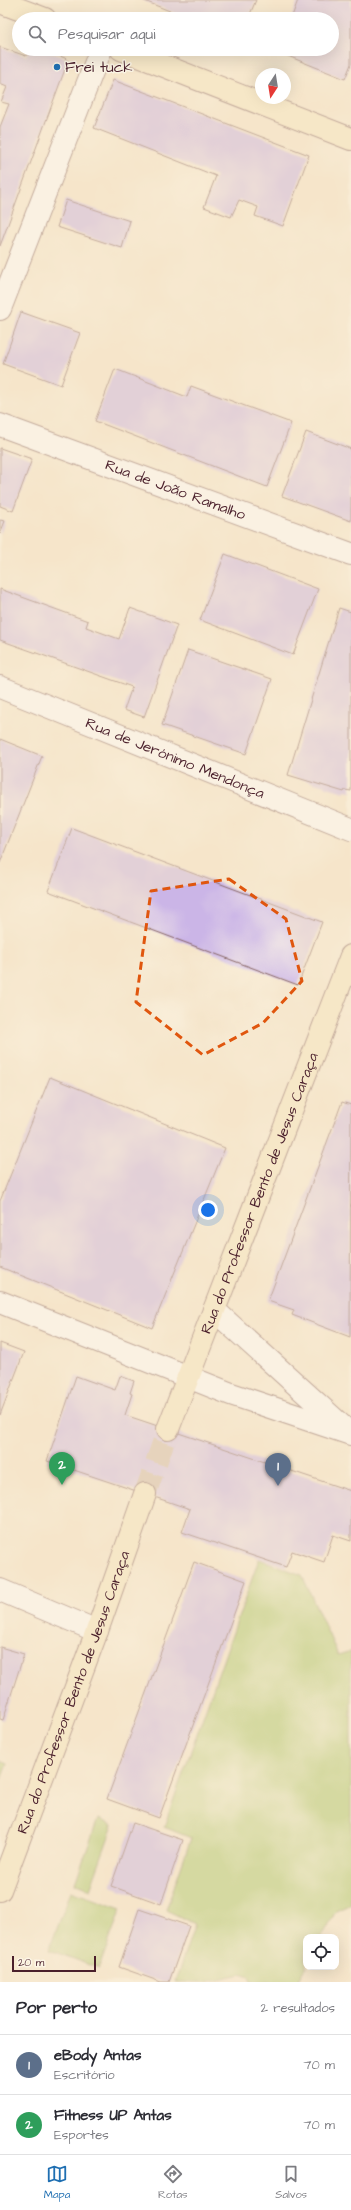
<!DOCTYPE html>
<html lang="pt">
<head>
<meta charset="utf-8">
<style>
	body { margin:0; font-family:"Architects Daughter",sans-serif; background:#f2f2f3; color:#2b2b33 }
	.controls { position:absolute; right:12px; bottom:12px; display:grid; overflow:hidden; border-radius:8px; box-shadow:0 4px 16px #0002 }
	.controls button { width:36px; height:36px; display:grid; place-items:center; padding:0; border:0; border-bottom:1px solid #e1e1e2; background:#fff; color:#2b2b33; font:20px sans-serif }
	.compass { position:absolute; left:255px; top:68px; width:36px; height:36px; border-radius:50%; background:#fff; box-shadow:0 4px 16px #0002; rotate:192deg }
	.scale { position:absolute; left:12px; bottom:10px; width:84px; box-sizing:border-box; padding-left:4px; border:2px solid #4a1f2b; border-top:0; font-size:11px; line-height:14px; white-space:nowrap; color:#4a1f2b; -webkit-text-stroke:3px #fcf5e5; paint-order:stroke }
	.you { position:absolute; left:208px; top:1210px; width:14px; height:14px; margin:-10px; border:3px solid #fff; border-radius:50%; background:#1a73e8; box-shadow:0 0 0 6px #1a73e833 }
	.badge { display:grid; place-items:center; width:26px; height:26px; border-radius:50%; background:#1f6fb2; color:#fff; font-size:13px; font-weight:700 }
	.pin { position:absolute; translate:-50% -33px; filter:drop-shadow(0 1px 2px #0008) }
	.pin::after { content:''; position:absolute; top:21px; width:14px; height:12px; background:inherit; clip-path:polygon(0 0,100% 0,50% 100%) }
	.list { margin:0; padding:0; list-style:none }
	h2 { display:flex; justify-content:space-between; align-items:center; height:52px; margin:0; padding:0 16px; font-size:17px }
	h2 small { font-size:13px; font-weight:400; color:#7c7c81 }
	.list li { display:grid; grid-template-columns:26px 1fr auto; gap:12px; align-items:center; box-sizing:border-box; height:60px; padding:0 16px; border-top:1px solid #e1e1e2 }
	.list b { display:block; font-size:15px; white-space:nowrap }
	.list p { margin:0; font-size:13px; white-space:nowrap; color:#7c7c81 }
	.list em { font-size:13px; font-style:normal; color:#7c7c81 }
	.icon { flex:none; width:22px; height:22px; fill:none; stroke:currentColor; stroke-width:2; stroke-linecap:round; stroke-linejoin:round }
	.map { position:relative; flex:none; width:351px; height:1982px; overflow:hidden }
	.search { position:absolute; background:#fff; box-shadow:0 4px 16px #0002; left:12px; right:12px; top:12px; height:44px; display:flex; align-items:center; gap:10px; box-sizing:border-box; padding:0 14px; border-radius:22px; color:#7c7c81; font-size:15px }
	.sheet { height:172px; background:#fff }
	nav { display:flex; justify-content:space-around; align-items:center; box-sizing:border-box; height:56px; border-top:1px solid #e1e1e2; background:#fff; font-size:11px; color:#7c7c81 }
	nav a { display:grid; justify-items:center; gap:2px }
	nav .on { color:#1f6fb2 }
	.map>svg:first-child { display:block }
	.green { fill:#aeca70; stroke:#7c744e }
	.building { fill:#cbb5e7 }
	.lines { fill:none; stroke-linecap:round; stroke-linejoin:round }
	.secondary-tunnel { stroke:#d3bdab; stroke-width:22; stroke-dasharray:22 11; stroke-linecap:butt }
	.street-casing { stroke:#866463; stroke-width:24 }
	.secondary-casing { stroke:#866463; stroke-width:24 }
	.street { stroke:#fff; stroke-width:22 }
	.secondary { stroke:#f7e8c3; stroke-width:22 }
	.marked { fill:none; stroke:#e0560e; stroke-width:3; stroke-dasharray:8 5; stroke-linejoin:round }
	.poi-dot { fill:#1f6fb2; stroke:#fcf5e5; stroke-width:1.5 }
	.labels { text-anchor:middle; stroke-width:3; stroke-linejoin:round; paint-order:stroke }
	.poi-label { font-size:15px; fill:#4a1f2b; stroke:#fcf5e5; text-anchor:start }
	.street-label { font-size:15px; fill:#4a1f2b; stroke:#fcf5e5 }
</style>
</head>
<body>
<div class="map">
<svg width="351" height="1982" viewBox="0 0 351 1982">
	<rect width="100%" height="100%" fill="#fcf5e5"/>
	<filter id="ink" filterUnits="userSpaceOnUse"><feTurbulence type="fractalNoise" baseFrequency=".025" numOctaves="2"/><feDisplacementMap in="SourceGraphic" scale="8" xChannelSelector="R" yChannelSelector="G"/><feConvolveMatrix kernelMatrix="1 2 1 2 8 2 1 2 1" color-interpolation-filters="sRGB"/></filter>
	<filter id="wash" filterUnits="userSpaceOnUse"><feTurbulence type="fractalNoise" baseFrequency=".012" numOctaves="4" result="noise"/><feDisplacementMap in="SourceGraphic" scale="16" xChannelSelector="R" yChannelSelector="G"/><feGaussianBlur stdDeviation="0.9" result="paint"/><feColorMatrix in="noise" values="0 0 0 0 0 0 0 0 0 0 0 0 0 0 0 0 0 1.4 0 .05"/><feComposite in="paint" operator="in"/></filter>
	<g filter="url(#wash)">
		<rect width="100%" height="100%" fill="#f5e5cb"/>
		<path class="green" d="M259,1559L302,1575L338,1655L351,1651V1904L336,1911L322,1937H306V1967L298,1982H251L249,1977L241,1974L205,1982H175L195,1924L166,1910L191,1838L164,1827Z
			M0,1761L7,1764L0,1782Z
			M98,1819L113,1825L90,1889L75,1883Z
			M71,1891L121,1909L99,1968L49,1950Z"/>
		<g id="blocks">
			<path class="building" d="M142,0H256L248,19H190Z
				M298,0H351V64L345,79L278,52L279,49H332V19H291Z
				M0,47L26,56L29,49H41L65,58L68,61L0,246V127L9,104L1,102L7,87L0,84Z
				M113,80L309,155L283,226L255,216L258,207L239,200L231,217L204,207L216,176L94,128Z
				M66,200L130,221L122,248L57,227Z
				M21,312L80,333L61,385L3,364Z
				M115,369L187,397L191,386L291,423L267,487L95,421Z
				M306,432L351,449V521L282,496Z
				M0,448L32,459L13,511L0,506Z
				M0,520L5,521L0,534Z
				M225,554L318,589L293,655L200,620Z
				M0,589L88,621L86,627L119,639L130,608L177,625L144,717L124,710L132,687L0,640Z
				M339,608L351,612V791L345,790L344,792L288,775Z
				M188,650L272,679L246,754L162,725Z
				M0,739L42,756L0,863Z
				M72,828L322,922L298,985L48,891Z
				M50,1077L225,1148L152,1328L0,1267V1201Z
				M342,1102L351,1105L350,1337L292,1315L294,1310L268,1301Z
				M0,1343L24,1352L0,1415Z
				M76,1376L115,1390L120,1376L134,1381L130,1393L132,1394L125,1415L351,1491V1541L333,1535L324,1562L292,1551L286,1567L182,1532L190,1509L47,1461Z
				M194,1562L246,1581L159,1818L107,1799Z
				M0,1647L24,1654L3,1720L0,1719Z
				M133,1823L183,1840L161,1904L111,1886Z
				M139,1909L189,1926L169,1982H161L119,1967Z"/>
		</g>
	</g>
	<g filter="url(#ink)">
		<use href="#blocks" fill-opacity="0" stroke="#866463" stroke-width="1"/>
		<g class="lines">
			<path class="secondary-tunnel" d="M145,1494L168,1429"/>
			<defs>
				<g id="street">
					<path d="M0,309L101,49"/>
					<path id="s1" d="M0,425L351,554"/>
					<path id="s2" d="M0,687L351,829"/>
					<path d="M0,1302L231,1394L351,1434"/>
					<path d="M214,1310L344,1428"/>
					<path d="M0,1590L97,1631"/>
				</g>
				<g id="secondary">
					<path d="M0,2L45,19"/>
					<path d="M121,49L351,139"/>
					<path id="s3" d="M168,1429L351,956"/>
					<path id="s4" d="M0,1890L97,1631L145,1494"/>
				</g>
			</defs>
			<use href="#street" class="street-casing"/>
			<use href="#secondary" class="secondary-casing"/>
			<use href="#street" class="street"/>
			<use href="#secondary" class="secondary"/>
		</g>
	</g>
	<path d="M0 0H351V1982H0ZM229,879L286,919L302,981L263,1023L203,1055L136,1002L151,891Z" fill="#f5e5cb" fill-opacity=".55" fill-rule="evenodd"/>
	<path class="marked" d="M229,879L286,919L302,981L263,1023L203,1055L136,1002L151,891Z"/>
	<circle class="poi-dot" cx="57" cy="67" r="4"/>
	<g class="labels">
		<g class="poi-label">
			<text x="65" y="72">Frei tuck</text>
		</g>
		<g class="street-label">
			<text dy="5" stroke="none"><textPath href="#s1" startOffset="187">Rua de João Ramalho</textPath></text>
			<text dy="5" stroke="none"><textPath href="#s2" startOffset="189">Rua de Jerónimo Mendonça</textPath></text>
			<text dy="5" stroke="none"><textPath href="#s3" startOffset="253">Rua do Professor Bento de Jesus Caraça</textPath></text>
			<text dy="5" stroke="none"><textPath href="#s4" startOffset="211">Rua do Professor Bento de Jesus Caraça</textPath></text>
		</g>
	</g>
</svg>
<div class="controls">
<button><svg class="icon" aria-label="locate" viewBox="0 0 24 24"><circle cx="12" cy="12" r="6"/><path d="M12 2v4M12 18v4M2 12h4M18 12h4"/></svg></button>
</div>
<svg class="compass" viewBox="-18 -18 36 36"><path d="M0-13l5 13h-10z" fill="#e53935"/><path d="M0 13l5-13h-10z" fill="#7c7c81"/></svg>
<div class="scale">20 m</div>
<div class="you"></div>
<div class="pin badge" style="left:278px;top:1486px;background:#5c6f8a">1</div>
<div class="pin badge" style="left:62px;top:1485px;background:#2e9e5b">2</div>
<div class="search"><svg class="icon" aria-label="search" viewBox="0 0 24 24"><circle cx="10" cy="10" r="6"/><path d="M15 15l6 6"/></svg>Pesquisar aqui</div>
</div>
<section class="sheet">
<h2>Por perto<small>2 resultados</small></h2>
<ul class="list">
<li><span class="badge" style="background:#5c6f8a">1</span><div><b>eBody Antas</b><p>Escritório</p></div><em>70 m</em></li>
<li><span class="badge" style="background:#2e9e5b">2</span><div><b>Fitness UP Antas</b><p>Esportes</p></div><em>70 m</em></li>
</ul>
</section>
<nav>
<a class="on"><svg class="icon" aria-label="map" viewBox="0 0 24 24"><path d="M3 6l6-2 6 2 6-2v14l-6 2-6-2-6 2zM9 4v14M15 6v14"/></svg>Mapa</a>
<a><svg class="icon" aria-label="directions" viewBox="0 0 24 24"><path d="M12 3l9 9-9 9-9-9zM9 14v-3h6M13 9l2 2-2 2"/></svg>Rotas</a>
<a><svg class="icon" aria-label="saved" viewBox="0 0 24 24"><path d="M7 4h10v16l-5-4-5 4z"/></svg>Salvos</a>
</nav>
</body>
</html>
